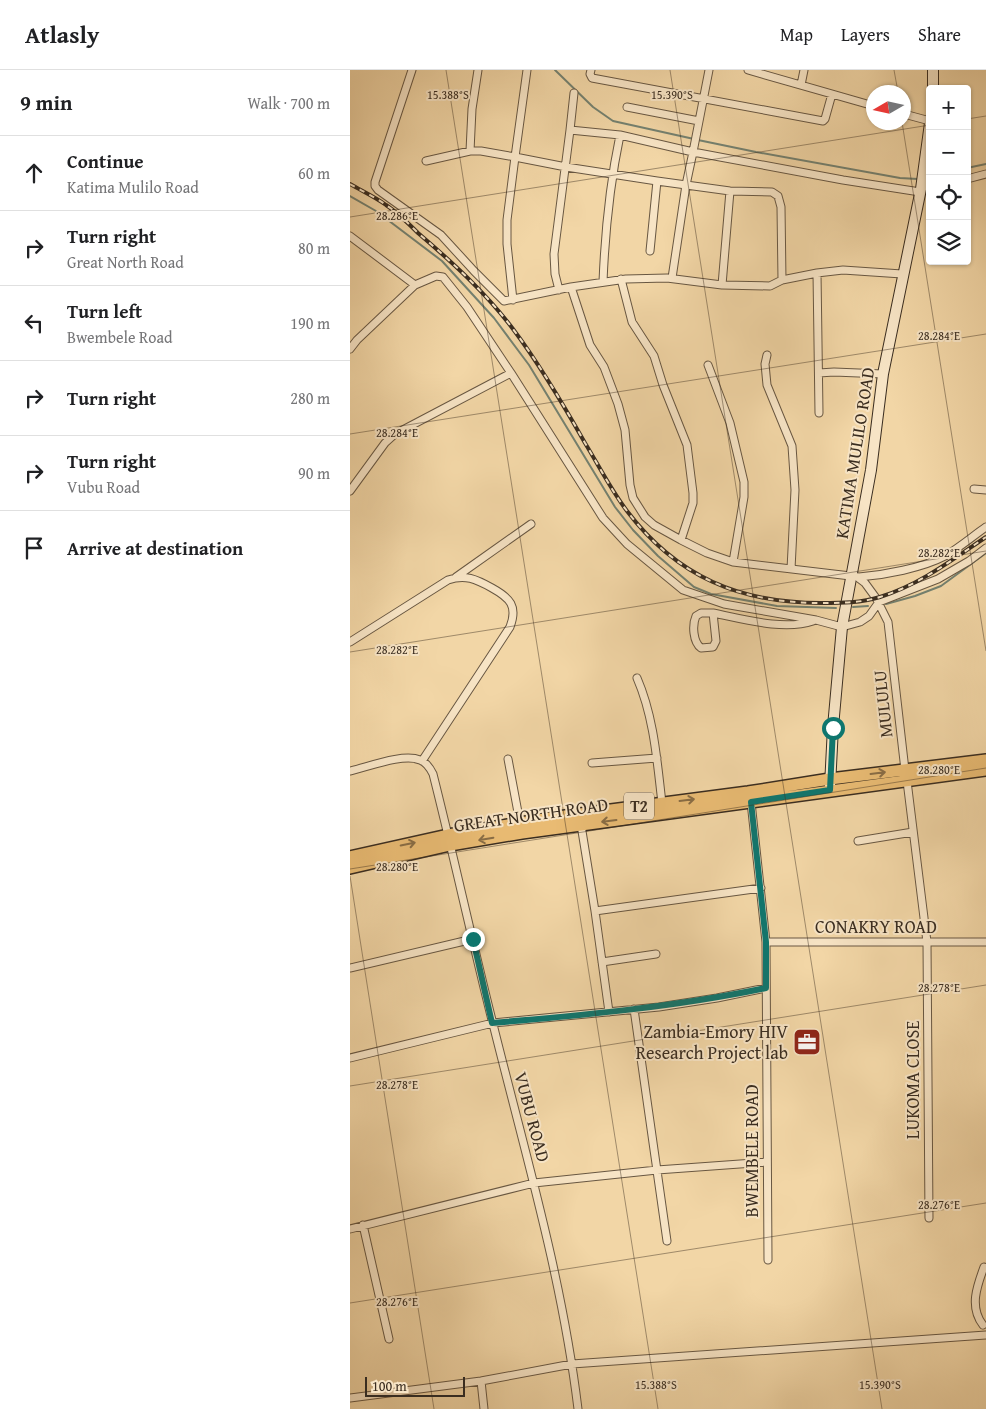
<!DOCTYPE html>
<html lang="en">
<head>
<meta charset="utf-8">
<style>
	body { margin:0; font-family:"Gentium Book Plus",serif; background:#f2f2f2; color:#202124 }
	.controls { position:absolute; right:15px; top:15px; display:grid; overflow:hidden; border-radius:5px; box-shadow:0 1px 4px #0004 }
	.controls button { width:45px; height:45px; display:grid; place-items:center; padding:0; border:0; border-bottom:1px solid #e0e0e0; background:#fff; color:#202124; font:25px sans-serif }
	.compass { position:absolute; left:516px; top:15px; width:45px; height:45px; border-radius:50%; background:#fff; box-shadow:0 1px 4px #0004; rotate:261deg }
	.scale { position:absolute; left:15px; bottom:12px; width:100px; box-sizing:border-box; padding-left:5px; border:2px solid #3a2d20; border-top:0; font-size:14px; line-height:18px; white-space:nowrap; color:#3a2d20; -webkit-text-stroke:4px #f7e4c5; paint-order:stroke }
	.stop { position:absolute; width:15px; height:15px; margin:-11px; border:4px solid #0f766e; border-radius:50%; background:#fff }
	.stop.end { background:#0f766e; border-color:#fff; box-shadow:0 1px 5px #0008 }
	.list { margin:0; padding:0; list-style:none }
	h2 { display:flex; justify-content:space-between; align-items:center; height:65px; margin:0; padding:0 20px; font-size:21px }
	h2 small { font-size:16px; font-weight:400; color:#757577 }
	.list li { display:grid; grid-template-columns:32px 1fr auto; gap:15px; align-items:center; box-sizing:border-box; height:75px; padding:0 20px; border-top:1px solid #e0e0e0 }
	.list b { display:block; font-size:19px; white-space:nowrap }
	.list p { margin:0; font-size:16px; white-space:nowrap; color:#757577 }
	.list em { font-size:16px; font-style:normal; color:#757577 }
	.icon { flex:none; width:28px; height:28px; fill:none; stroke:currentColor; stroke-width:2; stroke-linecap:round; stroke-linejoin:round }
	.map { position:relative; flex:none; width:636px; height:1339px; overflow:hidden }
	header { display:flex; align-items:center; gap:30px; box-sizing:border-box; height:70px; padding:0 25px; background:#fff; border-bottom:1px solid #e0e0e0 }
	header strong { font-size:24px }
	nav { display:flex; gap:28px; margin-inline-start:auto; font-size:18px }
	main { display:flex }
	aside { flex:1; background:#fff }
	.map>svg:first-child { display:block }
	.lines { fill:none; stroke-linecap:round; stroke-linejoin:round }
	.stream { stroke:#748170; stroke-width:2 }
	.street-casing { stroke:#685742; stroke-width:9 }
	.secondary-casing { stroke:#3a2d20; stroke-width:12 }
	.primary-casing { stroke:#3a2d20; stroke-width:14 }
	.street { stroke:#f7e4c5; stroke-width:7 }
	.secondary { stroke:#f7e4c5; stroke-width:10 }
	.primary { stroke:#e9bb73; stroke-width:11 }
	.rail-casing { stroke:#3a2d20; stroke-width:4 }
	.rail { stroke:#f7e4c5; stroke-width:2; stroke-dasharray:5.5; stroke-linecap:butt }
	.oneway { stroke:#896d45 }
	.route { stroke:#0f766e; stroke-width:6 }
	.ticks { fill:none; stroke:#3a2d20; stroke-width:1; stroke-opacity:0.45 }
	.labels { text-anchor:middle; stroke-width:4; stroke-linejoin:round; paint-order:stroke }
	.shield { fill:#f7e4c5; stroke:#736452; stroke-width:1 }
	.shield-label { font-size:16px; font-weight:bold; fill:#3a2d20 }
	.street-label { font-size:18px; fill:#3a2d20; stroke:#f7e4c5 }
	.poi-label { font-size:18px; fill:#3a2d20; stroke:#f7e4c5; text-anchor:end }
	.ticks-label { font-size:12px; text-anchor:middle; fill:#3a2d20; stroke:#f7e4c5; stroke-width:4; stroke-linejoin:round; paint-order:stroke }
</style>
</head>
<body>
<header>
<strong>Atlasly</strong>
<nav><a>Map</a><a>Layers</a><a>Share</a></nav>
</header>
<main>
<aside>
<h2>9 min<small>Walk · 700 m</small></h2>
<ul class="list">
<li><svg class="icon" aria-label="ahead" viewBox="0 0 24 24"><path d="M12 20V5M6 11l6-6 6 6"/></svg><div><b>Continue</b><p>Katima Mulilo Road</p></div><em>60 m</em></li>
<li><svg class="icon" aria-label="right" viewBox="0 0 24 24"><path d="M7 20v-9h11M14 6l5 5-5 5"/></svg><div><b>Turn right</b><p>Great North Road</p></div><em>80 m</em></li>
<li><svg class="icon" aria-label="left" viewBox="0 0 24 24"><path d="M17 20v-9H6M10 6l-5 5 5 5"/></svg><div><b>Turn left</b><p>Bwembele Road</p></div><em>190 m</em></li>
<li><svg class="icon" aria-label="right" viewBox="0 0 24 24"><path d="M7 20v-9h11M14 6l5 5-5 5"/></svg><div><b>Turn right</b></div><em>280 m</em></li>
<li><svg class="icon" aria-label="right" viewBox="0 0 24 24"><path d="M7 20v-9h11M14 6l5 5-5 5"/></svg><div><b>Turn right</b><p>Vubu Road</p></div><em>90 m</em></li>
<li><svg class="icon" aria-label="arrive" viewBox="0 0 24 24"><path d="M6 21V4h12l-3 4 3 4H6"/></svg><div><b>Arrive at destination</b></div></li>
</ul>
</aside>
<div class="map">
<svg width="636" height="1339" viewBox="0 0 636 1339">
	<rect width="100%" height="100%" fill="#f2d6a6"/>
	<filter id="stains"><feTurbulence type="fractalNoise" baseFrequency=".004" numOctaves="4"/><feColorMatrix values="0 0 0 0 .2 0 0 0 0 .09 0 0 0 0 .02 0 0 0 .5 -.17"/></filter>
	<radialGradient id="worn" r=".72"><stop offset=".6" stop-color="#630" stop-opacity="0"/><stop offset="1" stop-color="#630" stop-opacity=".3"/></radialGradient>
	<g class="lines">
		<path class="stream" d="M205,0L243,37L263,51L344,69
			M348,70L406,82L550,108L568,109
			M617,98L636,94
			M0,126L26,141L92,191L144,248L179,295L265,437L283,460L308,486L344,517L361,524L427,536L486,538
			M536,534L565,526L591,516L636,483
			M503,537L518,536"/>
		<defs>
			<path id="street" d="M62,0L25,112V116L28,120L91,165L124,201L154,231L221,217L276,209L317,208L372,215L420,216L432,210L467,203L493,200L552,204
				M241,0L240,4L242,8L473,51L475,49L482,24
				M359,0L343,82L493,110L570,122
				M398,0L524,36
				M451,15L454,0
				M277,37L349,51
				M554,44L580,51
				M220,60L224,23
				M120,81L122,39L128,0
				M76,91L120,81H131L165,87L177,0
				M617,109L636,104
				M0,166L65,215L7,270L0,279
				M300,181L307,111
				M467,203L469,343
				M271,209L282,252L304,286L313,315L337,375L343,423V433L331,470
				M253,212C255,162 260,113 270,65
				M65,215L86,206L93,207L117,237L161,303L253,448L277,474L333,520L374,534L466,550L492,557L510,552L519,546L529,532L588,509L619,491L636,478
				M372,215L380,121
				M221,217L240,275L254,297L268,334L275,360L280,415L283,428L295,447L304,455L331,470L357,483L383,492L509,507C535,505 572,498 595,486C609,478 623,466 636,457
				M209,220L205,204L204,184L220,60L270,65L343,82L336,115L322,208
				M163,230L157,174V150L165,87L216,97L307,111L380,121L422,122L428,126L431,137L432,210
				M417,285L415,294L417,315L442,376L445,420L441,499
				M358,295L380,353L394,412V427L383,492
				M469,303L484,302L533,304
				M624,419L636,420
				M0,421L35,373L45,364L161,303
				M106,507L181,454
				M507,507L515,513L526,528L538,552L555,700
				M351,543H363L366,571L363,577L351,578C343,572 342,555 346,546Z
				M363,543C393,549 434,561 463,551
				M0,572L98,510C115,504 126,509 142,518C160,528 168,536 160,557L72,691
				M287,608C304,647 307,691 312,733
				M158,689L170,753
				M242,693L307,688
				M0,701C18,697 53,683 70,690C76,692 80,698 83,704C104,787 122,871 143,954C175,1083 212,1207 228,1339
				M557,711L577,872L579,1148
				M401,732L416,872L418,1190
				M231,755L245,841L259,942
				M508,771L563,762
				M245,841L411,818
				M416,872H636
				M252,892L306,884
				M0,898L123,869
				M284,939L317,1171
				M0,988L143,953L309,937L367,928L416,918
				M13,1155L39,1269
				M0,1159L184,1113L307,1100L417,1092
				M633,1255C619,1237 627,1216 634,1197
				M131,1311L134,1339
				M0,1328L131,1311L222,1294L636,1265"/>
			<path id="secondary" d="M583,19V0
				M480,716L483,657L492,557L521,400L533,304L571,119L580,53"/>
			<path id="primary" d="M0,787L98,765L200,748L398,722L480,709L636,690
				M0,798L100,775L172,763L636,700"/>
		</defs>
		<use href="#street" class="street-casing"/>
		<use href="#secondary" class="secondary-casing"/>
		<use href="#primary" class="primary-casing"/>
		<use href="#street" class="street"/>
		<use href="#secondary" class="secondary"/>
		<use href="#primary" class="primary"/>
		<defs>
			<path id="rail" d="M0,114C12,121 25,127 36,135C48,143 58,153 68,163C102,192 136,223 163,259C190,295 213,334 235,373C249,396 261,420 277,441C327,507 390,533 471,533C491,533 511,533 530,527C569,515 602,490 636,467"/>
		</defs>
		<use href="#rail" class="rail-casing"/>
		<use href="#rail" class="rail"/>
	</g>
	<defs><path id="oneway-shaft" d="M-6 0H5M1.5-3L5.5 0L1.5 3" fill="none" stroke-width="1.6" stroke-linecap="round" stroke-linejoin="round" transform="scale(1.25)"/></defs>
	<g class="oneway">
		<use href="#oneway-shaft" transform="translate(528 703) rotate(-7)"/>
		<use href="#oneway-shaft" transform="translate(337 730) rotate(-7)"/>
		<use href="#oneway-shaft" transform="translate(259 751) rotate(173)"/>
		<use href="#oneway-shaft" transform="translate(136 769) rotate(170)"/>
		<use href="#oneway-shaft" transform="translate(58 774) rotate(-12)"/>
	</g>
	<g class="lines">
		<path class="route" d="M123,869L142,953C234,945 325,937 416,918V872L401,732L480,720L483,658"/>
	</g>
	<path class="ticks" d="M96,0L308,1339M320,0L532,1339M544,0L548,22M617,49L636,46M552,52L636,581M0,147L580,55M0,364L636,264M0,582L636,481M0,799L636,698M0,806L84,1339M0,1016L636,915M0,1233L636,1133"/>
	<defs>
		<symbol id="office-square" viewBox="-11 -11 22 22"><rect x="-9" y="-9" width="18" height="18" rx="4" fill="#8f2418" stroke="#f7e4c5"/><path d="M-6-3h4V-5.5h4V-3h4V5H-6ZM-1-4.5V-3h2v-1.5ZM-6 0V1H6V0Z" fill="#fff"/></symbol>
	</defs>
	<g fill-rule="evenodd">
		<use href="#office-square" x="441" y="956" width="32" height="32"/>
	</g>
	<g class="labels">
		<rect class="shield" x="274" y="722.5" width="30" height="27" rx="4"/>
		<g class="shield-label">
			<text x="289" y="742">T2</text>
		</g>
		<g class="street-label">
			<text transform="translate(505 383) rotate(-81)" y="6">KATIMA MULILO ROAD</text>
			<text transform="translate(533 634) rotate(-96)" y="6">MULULU</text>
			<text transform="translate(181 745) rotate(-8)" y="6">GREAT NORTH ROAD</text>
			<text x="526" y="863">CONAKRY ROAD</text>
			<text transform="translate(563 1010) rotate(-90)" y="6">LUKOMA CLOSE</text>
			<text transform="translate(182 1047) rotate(75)" y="6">VUBU ROAD</text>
			<text transform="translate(402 1081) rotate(-90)" y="6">BWEMBELE ROAD</text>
		</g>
		<g class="poi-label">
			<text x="438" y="968">Zambia-Emory HIV<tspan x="438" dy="21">Research Project lab</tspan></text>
		</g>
	</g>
	<g class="ticks-label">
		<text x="98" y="29">15.388°S</text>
		<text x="322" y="29">15.390°S</text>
		<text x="47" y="150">28.286°E</text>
		<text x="589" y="270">28.284°E</text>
		<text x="47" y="367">28.284°E</text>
		<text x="589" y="487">28.282°E</text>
		<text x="47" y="584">28.282°E</text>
		<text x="589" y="704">28.280°E</text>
		<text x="47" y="801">28.280°E</text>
		<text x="589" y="922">28.278°E</text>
		<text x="47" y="1019">28.278°E</text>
		<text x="589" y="1139">28.276°E</text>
		<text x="47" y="1236">28.276°E</text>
		<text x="306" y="1319">15.388°S</text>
		<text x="530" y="1319">15.390°S</text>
	</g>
	<rect width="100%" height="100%" filter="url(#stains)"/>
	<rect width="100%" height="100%" fill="url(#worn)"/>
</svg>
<div class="controls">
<button>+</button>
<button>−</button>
<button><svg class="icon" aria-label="locate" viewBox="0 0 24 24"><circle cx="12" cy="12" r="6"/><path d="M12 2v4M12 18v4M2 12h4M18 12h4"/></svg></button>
<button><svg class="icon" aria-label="layers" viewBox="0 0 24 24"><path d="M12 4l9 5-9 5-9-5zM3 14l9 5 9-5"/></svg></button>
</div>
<svg class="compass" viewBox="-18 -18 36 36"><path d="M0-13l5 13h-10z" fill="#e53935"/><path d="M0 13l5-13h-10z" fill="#757577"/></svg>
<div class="scale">100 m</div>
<div class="stop" style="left:483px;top:658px"></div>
<div class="stop end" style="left:123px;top:869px"></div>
</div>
</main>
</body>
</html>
